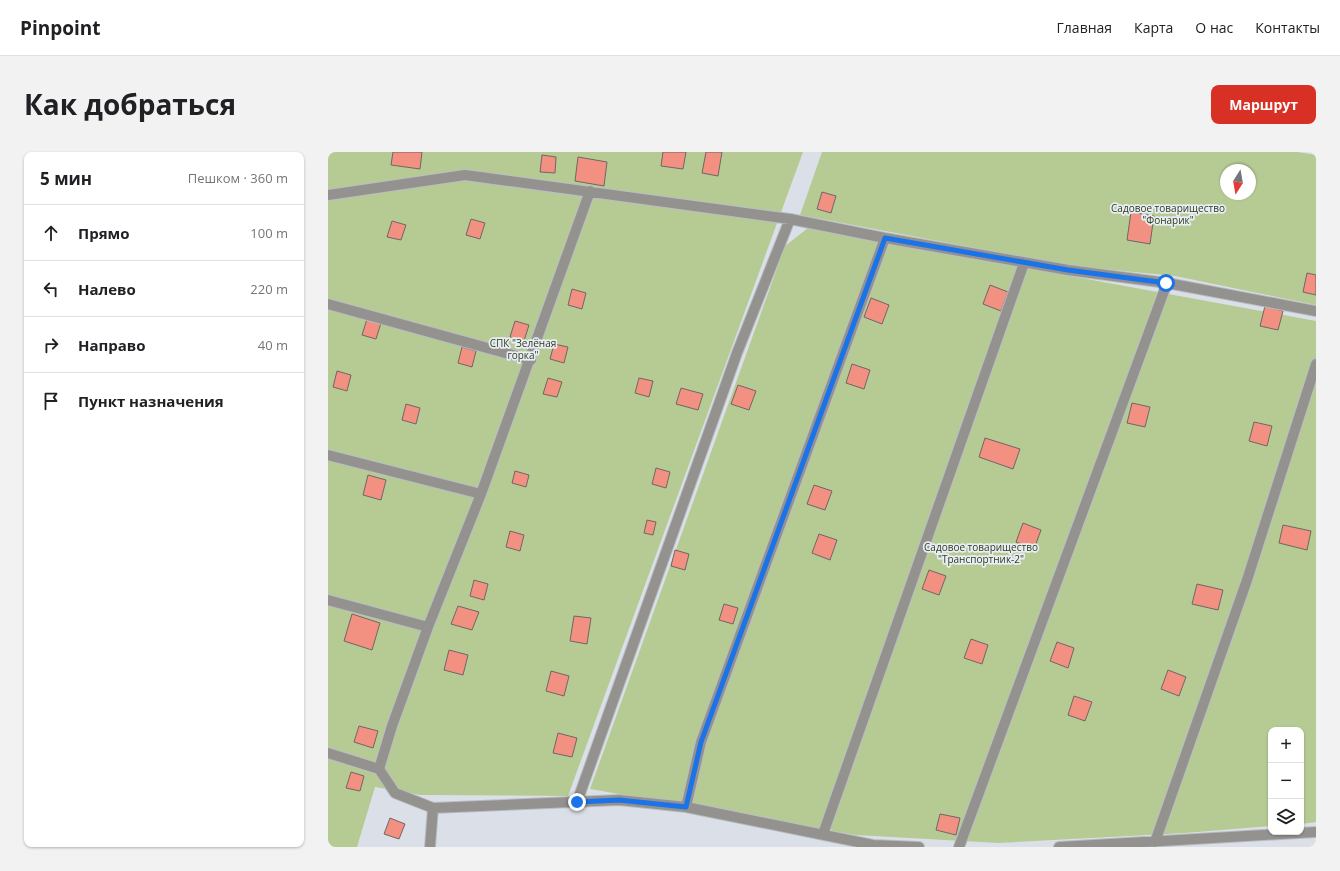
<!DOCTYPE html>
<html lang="ru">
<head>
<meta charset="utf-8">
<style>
	body { margin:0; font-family:"Open Sans",sans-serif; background:#f2f2f2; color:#202124 }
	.controls { position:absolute; right:12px; bottom:12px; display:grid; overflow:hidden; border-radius:8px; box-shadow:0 1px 3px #0004 }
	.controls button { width:36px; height:36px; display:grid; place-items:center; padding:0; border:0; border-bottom:1px solid #e0e0e0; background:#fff; color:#202124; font:20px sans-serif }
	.compass { position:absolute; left:892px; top:12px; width:36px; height:36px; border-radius:50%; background:#fff; box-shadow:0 1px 3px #0004; rotate:191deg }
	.stop { position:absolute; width:12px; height:12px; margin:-9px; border:3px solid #1a73e8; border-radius:50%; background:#fff }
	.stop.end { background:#1a73e8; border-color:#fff; box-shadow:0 1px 4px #0008 }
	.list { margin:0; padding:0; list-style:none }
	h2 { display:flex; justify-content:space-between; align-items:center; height:52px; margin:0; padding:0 16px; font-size:17px }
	h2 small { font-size:13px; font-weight:400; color:#757577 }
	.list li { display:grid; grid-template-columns:26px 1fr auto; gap:12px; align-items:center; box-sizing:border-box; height:56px; padding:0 16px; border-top:1px solid #e0e0e0 }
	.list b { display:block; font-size:15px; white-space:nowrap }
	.list em { font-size:13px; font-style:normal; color:#757577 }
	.icon { flex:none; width:22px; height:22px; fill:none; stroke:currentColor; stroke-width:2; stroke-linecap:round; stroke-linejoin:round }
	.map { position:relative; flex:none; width:988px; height:695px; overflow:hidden; border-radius:8px }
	header { display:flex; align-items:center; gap:24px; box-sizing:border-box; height:56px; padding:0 20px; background:#fff; border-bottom:1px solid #e0e0e0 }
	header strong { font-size:19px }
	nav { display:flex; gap:22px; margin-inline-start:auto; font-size:14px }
	.intro { display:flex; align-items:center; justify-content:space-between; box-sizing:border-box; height:96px; padding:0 24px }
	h1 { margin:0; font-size:28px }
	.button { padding:10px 18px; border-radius:8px; background:#d93025; color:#fff; font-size:14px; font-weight:700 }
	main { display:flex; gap:24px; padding:0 24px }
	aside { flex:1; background:#fff; border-radius:8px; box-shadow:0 1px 3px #0004 }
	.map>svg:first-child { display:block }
	.green { fill:#b6cb94; fill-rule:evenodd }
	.building { fill:#f29081; stroke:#706664 }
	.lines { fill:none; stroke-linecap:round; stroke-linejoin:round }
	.minor-casing { stroke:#b9bdc4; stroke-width:12 }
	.minor { stroke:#93928e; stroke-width:10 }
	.route { stroke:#1a73e8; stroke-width:5 }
	.labels { text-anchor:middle; stroke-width:3.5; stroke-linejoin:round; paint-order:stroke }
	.park-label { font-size:10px; fill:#303c17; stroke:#e8edf6 }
</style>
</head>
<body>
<header>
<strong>Pinpoint</strong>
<nav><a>Главная</a><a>Карта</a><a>О нас</a><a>Контакты</a></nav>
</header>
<div class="intro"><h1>Как добраться</h1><a class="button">Маршрут</a></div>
<main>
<aside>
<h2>5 мин<small>Пешком · 360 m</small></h2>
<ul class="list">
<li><svg class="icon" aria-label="ahead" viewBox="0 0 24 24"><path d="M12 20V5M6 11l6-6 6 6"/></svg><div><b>Прямо</b></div><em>100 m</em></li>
<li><svg class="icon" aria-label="left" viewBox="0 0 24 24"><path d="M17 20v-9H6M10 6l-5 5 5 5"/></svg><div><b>Налево</b></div><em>220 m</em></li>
<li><svg class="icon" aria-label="right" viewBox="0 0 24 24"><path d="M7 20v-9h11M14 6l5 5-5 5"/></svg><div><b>Направо</b></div><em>40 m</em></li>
<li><svg class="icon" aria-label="arrive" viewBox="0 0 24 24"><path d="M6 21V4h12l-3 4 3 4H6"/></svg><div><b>Пункт назначения</b></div></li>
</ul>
</aside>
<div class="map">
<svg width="988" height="695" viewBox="0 0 988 695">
	<rect width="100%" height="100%" fill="#dbe0e8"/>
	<path class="green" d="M0,0H475L240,644L92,643L47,635L29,695H0Z
		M494,0H970L988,3V153L847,124L744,114L472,63ZM898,18H922V42H898Z
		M480,76L988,169V670L973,672V578H943V674L857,681L670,691L528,683L262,637L457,94Z"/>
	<path class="building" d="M65,0H94L92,17L63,13Z
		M335,0H358L355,17L333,14Z
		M378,0H394L390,24L374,21Z
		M214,3L228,5L227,21L212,20Z
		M250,5L279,10L276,34L247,29Z
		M494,40L508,44L503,61L489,57Z
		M803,60L826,64L822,92L799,88Z
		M143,67L157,71L152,87L138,83Z
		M64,69L78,73L73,88L59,85Z
		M979,121L988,123V143L975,140Z
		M662,133L680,140L673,159L655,152Z
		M244,137L258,141L254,157L240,153Z
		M543,146L561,153L554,172L536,165Z
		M937,154L955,159L950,178L932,174Z
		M39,167L53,171L48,187L34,183Z
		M187,169L201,173L196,189L182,185Z
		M226,192L240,195L236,211L222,207Z
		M134,195L148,199L144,215L130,211Z
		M524,212L542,218L536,237L518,231Z
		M9,219L23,223L19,239L5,235Z
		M220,226L234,230L229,245L215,242Z
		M311,226L325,229L321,245L307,241Z
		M410,233L428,239L421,258L403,252Z
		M353,236L375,242L370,258L348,252Z
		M804,251L822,255L817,275L799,271Z
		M78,252L92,256L88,272L74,268Z
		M926,270L944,274L939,294L921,289Z
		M657,286L692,297L685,317L651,305Z
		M328,316L342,320L338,336L324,332Z
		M187,319L201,323L198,335L184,331Z
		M40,323L58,328L53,348L35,343Z
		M486,333L504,339L497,358L479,352Z
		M319,368L328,370L325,383L316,381Z
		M695,371L713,378L706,397L688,390Z
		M955,373L983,379L979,398L951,391Z
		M182,379L196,383L192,399L178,395Z
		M491,382L509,388L502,408L484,401Z
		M347,398L361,402L357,418L343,414Z
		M601,418L618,424L611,443L594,437Z
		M146,428L160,432L156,448L142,444Z
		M869,432L895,438L890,458L864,452Z
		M396,452L410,456L405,472L391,468Z
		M130,454L151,460L144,478L123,472Z
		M24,462L52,471L44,498L16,489Z
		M246,464L263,466L259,492L242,489Z
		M643,487L660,493L654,512L636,506Z
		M729,490L746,496L740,516L722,509Z
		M121,498L140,503L135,523L116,518Z
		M840,518L858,525L851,544L833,537Z
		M223,519L241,524L236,544L218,539Z
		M746,544L764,550L757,569L740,563Z
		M31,574L50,579L45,596L26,590Z
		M230,581L249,586L244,605L225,601Z
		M23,620L36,624L32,639L18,636Z
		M612,662L632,666L628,683L608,678Z
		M62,666L77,672L71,687L56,682Z"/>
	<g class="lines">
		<defs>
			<path id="minor" d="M0,43L137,23L462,67L557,86L740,118L839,131L988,159
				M0,152L203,208
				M0,303L153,342
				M0,448L100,475
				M0,601L51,617
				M249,650L409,201L462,67
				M358,655L373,590L557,86
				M105,656L67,641L51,617L64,574L100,475L153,342L262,39
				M495,682L696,111
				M827,690L919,428L988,212
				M102,695L105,656L291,648L358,655L545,693L591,695
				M631,695L839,131
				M731,695L988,680"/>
		</defs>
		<use href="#minor" class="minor-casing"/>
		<use href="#minor" class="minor"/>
	</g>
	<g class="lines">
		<path class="route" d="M249,650L291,648L358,655L373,590L557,86L740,118L838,131"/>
	</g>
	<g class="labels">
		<g class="park-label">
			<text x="840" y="60">Садовое товарищество<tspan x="840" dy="12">"Фонарик"</tspan></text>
			<text x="195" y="195">СПК "Зелёная<tspan x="195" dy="12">горка"</tspan></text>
			<text x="653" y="399">Садовое товарищество<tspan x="653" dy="12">"Транспортник-2"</tspan></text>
		</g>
	</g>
</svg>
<div class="controls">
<button>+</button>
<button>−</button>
<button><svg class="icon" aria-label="layers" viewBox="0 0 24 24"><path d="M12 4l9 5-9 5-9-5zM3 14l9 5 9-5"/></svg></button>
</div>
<svg class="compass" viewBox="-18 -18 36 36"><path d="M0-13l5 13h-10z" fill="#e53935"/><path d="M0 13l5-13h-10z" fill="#757577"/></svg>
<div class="stop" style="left:838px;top:131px"></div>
<div class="stop end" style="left:249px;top:650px"></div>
</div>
</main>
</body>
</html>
